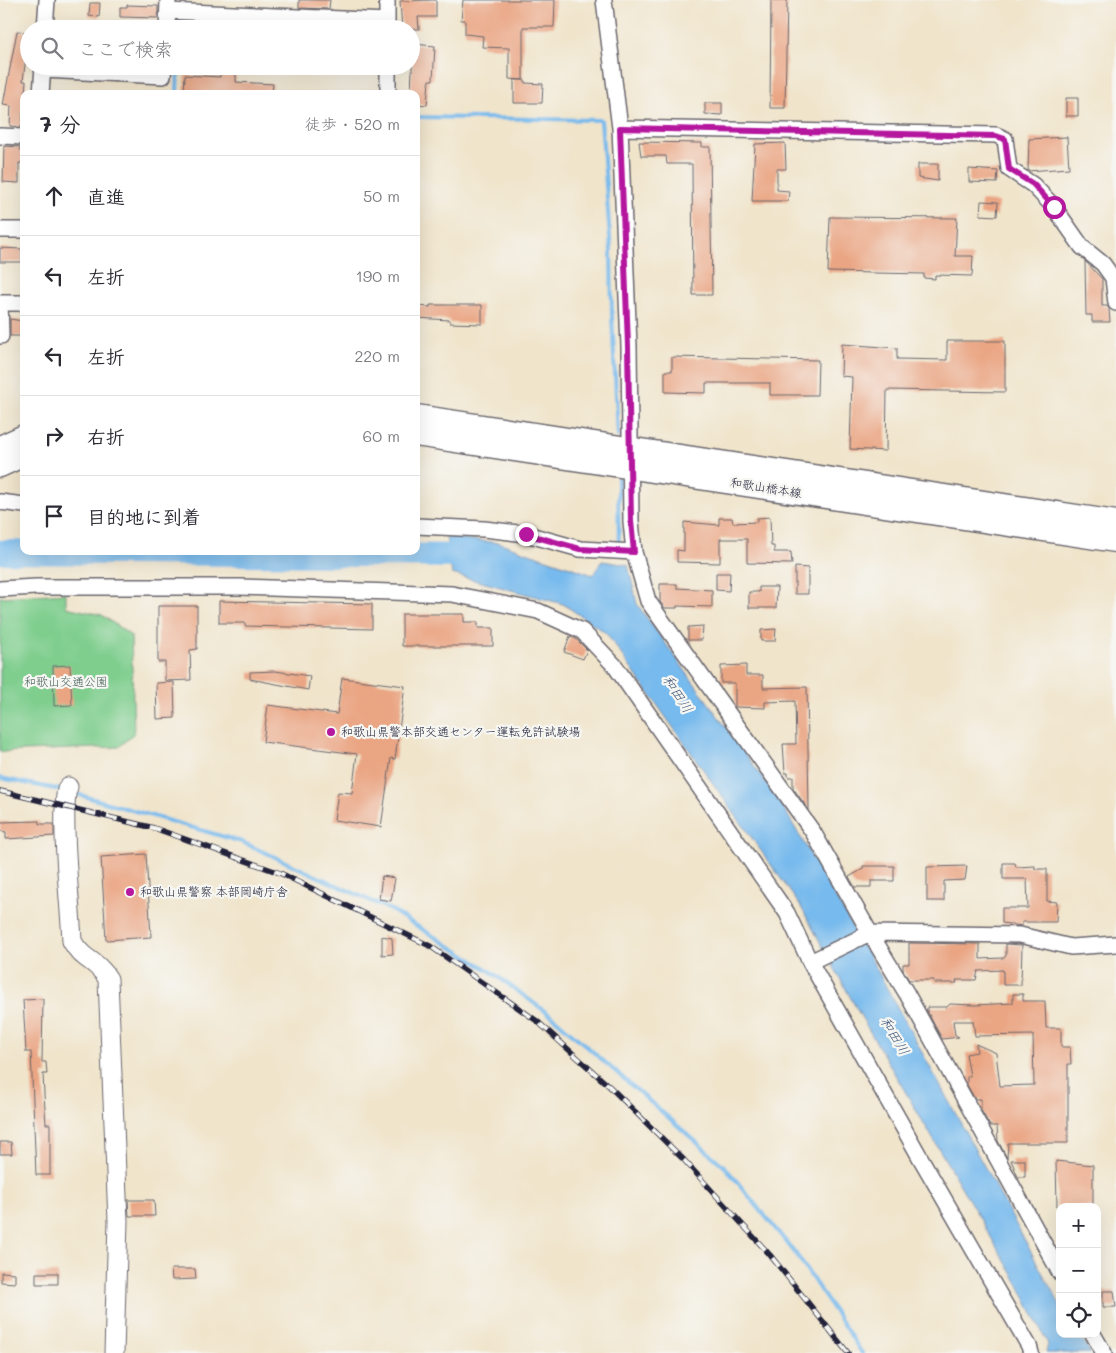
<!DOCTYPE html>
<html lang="ja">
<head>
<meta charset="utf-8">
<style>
	body { margin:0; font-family:Mali,"Klee One",sans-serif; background:#f2f2f3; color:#2b2b33 }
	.controls { position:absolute; right:15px; bottom:15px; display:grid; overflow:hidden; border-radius:10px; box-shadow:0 5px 20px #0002 }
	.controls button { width:45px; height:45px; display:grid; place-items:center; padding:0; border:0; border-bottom:1px solid #e1e1e2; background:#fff; color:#2b2b33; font:25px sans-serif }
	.stop { position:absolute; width:15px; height:15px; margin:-11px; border:4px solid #b5179e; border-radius:50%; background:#fff }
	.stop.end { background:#b5179e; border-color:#fff; box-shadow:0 1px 5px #0008 }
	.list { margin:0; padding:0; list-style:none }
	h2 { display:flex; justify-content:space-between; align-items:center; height:65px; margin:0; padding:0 20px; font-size:21px }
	h2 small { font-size:16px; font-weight:400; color:#7c7c81 }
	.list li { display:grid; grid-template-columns:32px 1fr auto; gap:15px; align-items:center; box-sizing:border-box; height:80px; padding:0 20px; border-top:1px solid #e1e1e2 }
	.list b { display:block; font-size:19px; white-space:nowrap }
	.list em { font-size:16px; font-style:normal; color:#7c7c81 }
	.icon { flex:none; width:28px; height:28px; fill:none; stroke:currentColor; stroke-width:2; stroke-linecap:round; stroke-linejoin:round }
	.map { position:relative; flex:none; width:1116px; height:1353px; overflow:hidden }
	.search { position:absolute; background:#fff; box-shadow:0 5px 20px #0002; left:20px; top:20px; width:400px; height:55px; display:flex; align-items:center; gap:12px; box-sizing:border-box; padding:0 18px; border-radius:28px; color:#7c7c81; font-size:19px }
	.panel { position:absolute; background:#fff; box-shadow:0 5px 20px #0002; left:20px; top:90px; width:400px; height:465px; border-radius:10px }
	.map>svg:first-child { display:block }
	.green { fill:#7fce8e; stroke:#507864 }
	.water { fill:#77baed; stroke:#4c6e94 }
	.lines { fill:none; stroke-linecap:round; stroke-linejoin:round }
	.stream { stroke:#77baed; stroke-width:4 }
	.river { stroke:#77baed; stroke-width:24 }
	.building { fill:#eaa583 }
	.minor-casing { stroke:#6a666d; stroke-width:18 }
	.tertiary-casing { stroke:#6a666d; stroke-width:21 }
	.primary-casing { stroke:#6a666d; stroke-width:25 }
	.minor { stroke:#fff; stroke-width:15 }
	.tertiary { stroke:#fff; stroke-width:19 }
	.primary { stroke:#fff; stroke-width:22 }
	.rail-casing { stroke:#22223b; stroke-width:5.5 }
	.rail { stroke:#f6f6f2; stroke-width:4; stroke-dasharray:11; stroke-linecap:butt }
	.route { stroke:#b5179e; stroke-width:6 }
	.poi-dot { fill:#b5179e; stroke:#f6f6f2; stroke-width:2 }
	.labels { text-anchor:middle; stroke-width:4.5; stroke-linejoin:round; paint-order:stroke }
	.street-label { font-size:12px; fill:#22223b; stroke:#f6f6f2 }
	.park-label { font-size:12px; fill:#435e58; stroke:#f6f6f2 }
	.poi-label { font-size:12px; fill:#22223b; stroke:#f6f6f2; text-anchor:start }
	.water-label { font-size:14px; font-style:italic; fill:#405779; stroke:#f6f6f2 }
</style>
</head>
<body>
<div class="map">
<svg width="1116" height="1353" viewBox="0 0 1116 1353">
	<rect width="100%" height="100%" fill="#f6f6f2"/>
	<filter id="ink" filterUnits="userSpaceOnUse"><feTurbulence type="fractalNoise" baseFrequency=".02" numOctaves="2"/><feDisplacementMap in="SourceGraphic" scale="10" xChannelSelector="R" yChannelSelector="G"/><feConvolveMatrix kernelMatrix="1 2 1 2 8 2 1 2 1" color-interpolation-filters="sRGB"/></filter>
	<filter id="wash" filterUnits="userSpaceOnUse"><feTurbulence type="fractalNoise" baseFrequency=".0096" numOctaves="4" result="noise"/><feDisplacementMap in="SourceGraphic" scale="20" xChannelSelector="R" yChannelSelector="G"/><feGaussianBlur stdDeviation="1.12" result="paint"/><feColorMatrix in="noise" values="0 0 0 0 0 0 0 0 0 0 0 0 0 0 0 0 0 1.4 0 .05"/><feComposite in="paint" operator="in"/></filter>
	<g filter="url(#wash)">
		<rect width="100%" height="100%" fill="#f0e4ca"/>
		<path class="green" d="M66,593V607L102,615L131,636L134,733L119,747L0,752V597Z"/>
		<path class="water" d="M446,537L500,543L593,575L602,561L628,565L637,604L780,802L871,959L1060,1305V1334H1078L1091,1353H1046L1048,1344L1019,1285L859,1013L801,907L606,633L563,604L452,574Z"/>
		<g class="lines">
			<path class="stream" d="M179,29L180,15
				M177,94L178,66
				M416,117L601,120L611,250L612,315L618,436
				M618,478L619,549
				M0,778L61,790
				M73,793L242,842L391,910L490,971L553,1017L725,1167L796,1254L862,1353"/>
			<path class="river" d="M0,552L481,556"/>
		</g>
		<g id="blocks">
			<path class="building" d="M299,0H330L329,9L299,8Z
				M436,0V17H418L419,29H402L400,1Z
				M463,0H555L554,27H523V80L509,79V48L482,47L483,36L465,34V20H461Z
				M771,0H787L785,108H770Z
				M90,3H100L99,17L89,16Z
				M127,5L158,6V18L120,17V7H127Z
				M17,31L29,32L23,81H26L22,127L10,126L11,106L3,105Z
				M413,44L435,46L433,80H429L427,105L416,104V94H411Z
				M220,70H236V82L273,84L272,94L184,93L185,75L220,77Z
				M514,80H525V83L543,84L542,103H514Z
				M1066,98H1078V116H1066Z
				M705,103H722V115L705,114Z
				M1067,137L1069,168L1028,171L1029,139Z
				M639,142L702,143V147H710L712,295H693L692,164H667L666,156H641Z
				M785,143L786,169H777V190L789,191L788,201H752L755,144Z
				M4,146L20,147V150L23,151L22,163H19V183L3,182Z
				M918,164H938V181L918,178Z
				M969,169L998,171L997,183L969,182Z
				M981,201L998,202L997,216L980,215Z
				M830,217L957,218L955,256H973L972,276L935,275V279L924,278V274L828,272Z
				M0,248L22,249V262H0Z
				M1085,261L1102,279V306H1107L1109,309L1110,322H1092V315H1086Z
				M430,305H482V324L450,323V320L416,318V306L430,307Z
				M10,319L23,321L24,336H10Z
				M947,341H1005V392L887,390L886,451L850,449L852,377L841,376L842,344L897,348V359L947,360Z
				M672,357L818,360L817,395H770V383H706V393L665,392V371H672Z
				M770,517L771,546H774V552H791L792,564L747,563V539H720V563L677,562V550L684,551V522L719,525V518H732L733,523L757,522V518Z
				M795,567L808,568V594H795Z
				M716,573H730L729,591L716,590Z
				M660,584H677V588L712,590V607L677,606V608H665L660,602Z
				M759,587H777L776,608H749V592H759Z
				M219,601L372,604V629L245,626V623H219Z
				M158,606H197V649L190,650L191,680L165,681V662H158Z
				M402,614H464V622H478V628H493V646H402Z
				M703,626L702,640H688V627Z
				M776,629L775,641H761V630Z
				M570,636L576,639L587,650L583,659L564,652Z
				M70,665L72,705L54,706L53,666Z
				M746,665V675H763V688L807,687L809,810L793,788V777H788V773H785L783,744H796L795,701L765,702V708L735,707V683H721V666Z
				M275,671L310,676L308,690L250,679V672Z
				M342,678L405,686L395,759L391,758L381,827L334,820L338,792L352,793L357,754L263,742L268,705L337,714Z
				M174,682L175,718L157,719L156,683Z
				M39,821V824H54V836L6,839V832L0,831V822Z
				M146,854L151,937L106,940L101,857Z
				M1003,863H1015L1016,867L1035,866V869H1047V901L1057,902L1056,922H1022V926L1002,923V908H1028L1027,879H1003Z
				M863,866H894V881H871V887H855L849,877L863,869Z
				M967,866L965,880L944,881V901H927V867Z
				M382,876L395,878L391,901L379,899Z
				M382,936L392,938L393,954L382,955Z
				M909,943L980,944V959L1003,958L1006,956V944L1022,945L1021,985H1003V970L978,971L976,980H956L957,983H934V980H909L903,970V964H909Z
				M1013,994H1023V1001H1045L1046,1028H1061V1047H1070L1071,1064H1068V1143H1008L1007,1158L998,1141L997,1126H990L981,1110V1099H975L967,1085V1077L970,1076L966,1054L977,1052L976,1044L996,1053L1000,1086L1034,1085L1033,1035L975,1036L973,1021H953L955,1035L959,1037L942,1039L927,1011V1007H947L950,1004L975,1005L1013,1003Z
				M43,999L42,1062H46L47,1074H43L44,1094L46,1124H50V1175H36L31,1052H26L23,1000Z
				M0,1142H11L12,1154H0Z
				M1011,1160H1025V1177H1018Z
				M1056,1161L1093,1165V1207H1057Z
				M128,1200H154L155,1216H129Z
				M171,1269H195L196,1279L172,1280Z
				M1,1272L15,1273V1283L1,1282Z
				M36,1273H58V1284H36Z
				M1103,1291H1114L1116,1307H1103Z"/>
		</g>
	</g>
	<g filter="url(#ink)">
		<use href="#blocks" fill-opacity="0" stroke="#6a666d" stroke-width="1"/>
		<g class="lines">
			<defs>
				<path id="minor" d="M604,0L620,128L629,346L631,521L634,552L648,601L813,832L870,933L907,994L1060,1273
					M168,11L387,21
					M45,29L47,0
					M167,29L168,0
					M387,29V0
					M388,66V94
					M43,70L163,76L164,66
					M41,94L43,66
					M620,128L996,135L1005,139L1009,169L1033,185L1054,207L1082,247L1103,264L1113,278L1116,303
					M0,136L24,137
					M0,230H24
					M0,303L1,336
					M0,303H24
					M0,502L24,505
					M416,526L484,529L526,534L580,549L634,552
					M0,589L36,587H240L452,594L538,611L582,631L615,666L787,913L810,962L870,933L1020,935L1071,947L1116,944
					M810,962L921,1159L1029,1346L1031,1353
					M1093,1334L1104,1353"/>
				<path id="tertiary" d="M68,787C59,807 71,912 72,941C83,961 97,960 108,979L118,1221L114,1353"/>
				<path id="primary" d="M416,416L1116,522
					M416,435L1116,541
					M0,447L24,436
					M0,466L24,455"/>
			</defs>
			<use href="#minor" class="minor-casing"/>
			<use href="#tertiary" class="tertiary-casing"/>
			<use href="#primary" class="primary-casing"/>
			<use href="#minor" class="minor"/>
			<use href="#tertiary" class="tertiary"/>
			<use href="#primary" class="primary"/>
			<defs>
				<path id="rail" d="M0,791L154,828L280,873L430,946L537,1021L610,1087L684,1160L770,1255L848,1353"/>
			</defs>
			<use href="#rail" class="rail-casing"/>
			<use href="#rail" class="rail"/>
		</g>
	</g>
	<g class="lines" filter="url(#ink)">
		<path class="route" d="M526,534L580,549L634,552L631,521L628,346L620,128L996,136L1005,139L1009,169L1033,184L1054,207"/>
	</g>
	<g class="poi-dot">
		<circle cx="331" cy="732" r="5"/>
		<circle cx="130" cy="892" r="5"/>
	</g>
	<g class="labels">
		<g class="street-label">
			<text transform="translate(766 488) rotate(9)" y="4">和歌山橋本線</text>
		</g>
		<g class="park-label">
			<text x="66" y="686">和歌山交通公園</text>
		</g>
		<g class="poi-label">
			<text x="341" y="736">和歌山県警本部交通センター運転免許試験場</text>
			<text x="140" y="896">和歌山県警察 本部岡崎庁舎</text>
		</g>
		<g class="water-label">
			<text transform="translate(678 694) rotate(57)" y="5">和田川</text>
			<text transform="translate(895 1036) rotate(59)" y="5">和田川</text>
		</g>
	</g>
</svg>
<div class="controls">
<button>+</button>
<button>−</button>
<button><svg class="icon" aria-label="locate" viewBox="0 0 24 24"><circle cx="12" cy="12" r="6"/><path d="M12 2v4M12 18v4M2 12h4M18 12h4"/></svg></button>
</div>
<div class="stop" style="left:1054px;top:207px"></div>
<div class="stop end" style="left:526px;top:534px"></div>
<div class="search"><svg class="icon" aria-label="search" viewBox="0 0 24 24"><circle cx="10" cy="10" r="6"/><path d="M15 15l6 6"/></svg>ここで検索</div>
<section class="panel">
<h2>7 分<small>徒歩 · 520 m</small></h2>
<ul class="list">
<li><svg class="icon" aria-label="ahead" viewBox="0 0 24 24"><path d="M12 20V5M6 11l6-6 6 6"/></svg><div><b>直進</b></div><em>50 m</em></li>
<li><svg class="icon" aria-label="left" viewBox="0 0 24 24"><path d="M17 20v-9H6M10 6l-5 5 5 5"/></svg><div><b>左折</b></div><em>190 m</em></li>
<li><svg class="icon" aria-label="left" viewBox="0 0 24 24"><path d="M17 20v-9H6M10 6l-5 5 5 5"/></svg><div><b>左折</b></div><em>220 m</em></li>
<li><svg class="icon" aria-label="right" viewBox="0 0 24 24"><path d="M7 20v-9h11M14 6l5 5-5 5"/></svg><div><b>右折</b></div><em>60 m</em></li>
<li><svg class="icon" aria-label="arrive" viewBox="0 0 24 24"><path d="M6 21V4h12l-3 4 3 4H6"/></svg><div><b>目的地に到着</b></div></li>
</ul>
</section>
</div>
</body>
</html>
